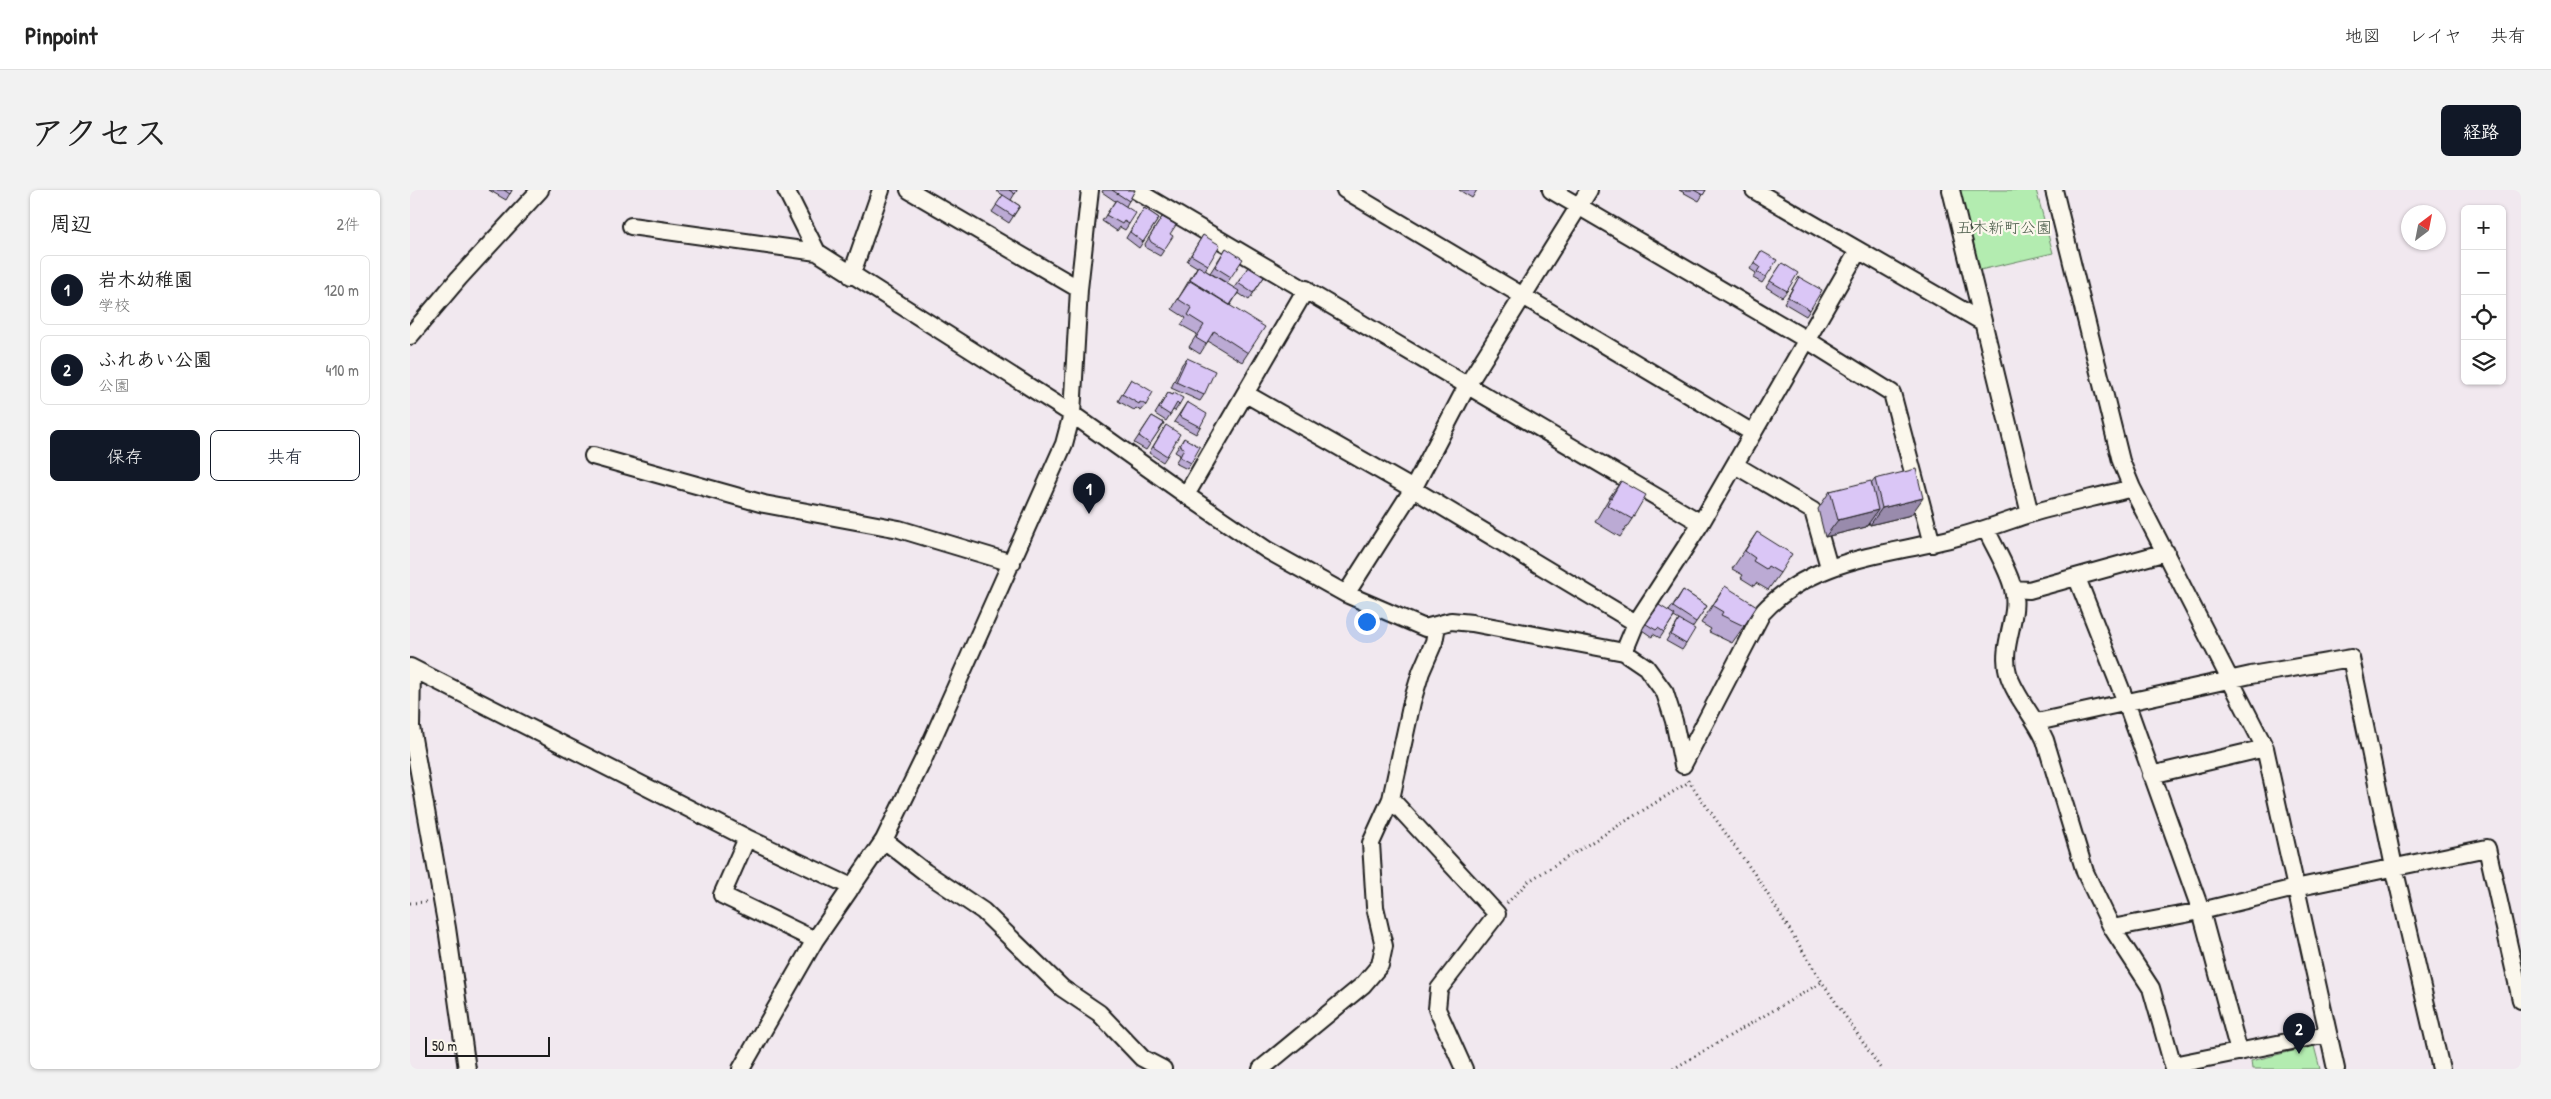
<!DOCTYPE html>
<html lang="ja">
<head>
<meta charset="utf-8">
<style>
	body { margin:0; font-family:"Patrick Hand","Klee One",sans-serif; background:#f2f2f2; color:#222 }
	.controls { position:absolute; right:15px; top:15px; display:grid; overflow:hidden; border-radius:8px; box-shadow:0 1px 4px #0004 }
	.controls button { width:45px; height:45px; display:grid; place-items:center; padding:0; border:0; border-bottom:1px solid #e0e0e0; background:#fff; color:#222; font:25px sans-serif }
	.compass { position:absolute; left:1991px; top:15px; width:45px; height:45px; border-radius:50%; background:#fff; box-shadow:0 1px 4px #0004; rotate:32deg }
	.scale { position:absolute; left:15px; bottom:12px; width:125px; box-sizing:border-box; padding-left:5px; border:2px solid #1c1c1c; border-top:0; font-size:14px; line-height:18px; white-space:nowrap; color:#1c1c1c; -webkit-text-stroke:4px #fbf7ec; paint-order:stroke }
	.you { position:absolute; left:956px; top:431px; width:18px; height:18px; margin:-12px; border:4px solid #fff; border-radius:50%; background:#1a73e8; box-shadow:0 0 0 8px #1a73e833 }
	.badge { display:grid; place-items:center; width:32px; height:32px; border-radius:50%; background:#111827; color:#fff; font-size:16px; font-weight:700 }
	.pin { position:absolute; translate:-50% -41px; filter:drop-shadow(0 1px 2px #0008) }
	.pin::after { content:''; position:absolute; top:26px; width:18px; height:15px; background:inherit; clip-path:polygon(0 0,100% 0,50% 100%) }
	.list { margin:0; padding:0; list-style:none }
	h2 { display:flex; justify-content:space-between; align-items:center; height:65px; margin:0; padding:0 20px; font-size:21px }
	h2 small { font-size:16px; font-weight:400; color:#767676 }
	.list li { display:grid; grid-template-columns:32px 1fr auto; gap:15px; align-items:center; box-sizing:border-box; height:70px; margin:0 10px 10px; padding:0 10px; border:1px solid #e0e0e0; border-radius:8px }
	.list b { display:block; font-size:19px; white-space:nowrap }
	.list p { margin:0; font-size:16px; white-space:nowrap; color:#767676 }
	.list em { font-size:16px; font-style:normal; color:#767676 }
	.actions { display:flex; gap:10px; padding:15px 20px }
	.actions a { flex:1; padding:11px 0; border:1px solid #111827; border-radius:8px; text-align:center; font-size:18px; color:#111827 }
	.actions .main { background:#111827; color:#fff }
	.icon { flex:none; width:28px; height:28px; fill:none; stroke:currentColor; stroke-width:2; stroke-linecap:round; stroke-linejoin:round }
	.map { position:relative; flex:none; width:2111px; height:879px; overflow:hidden; border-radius:8px }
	header { display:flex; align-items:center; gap:30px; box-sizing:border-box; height:70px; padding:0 25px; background:#fff; border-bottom:1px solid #e0e0e0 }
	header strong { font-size:24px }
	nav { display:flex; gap:28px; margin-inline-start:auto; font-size:18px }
	.intro { display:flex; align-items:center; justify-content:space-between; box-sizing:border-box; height:120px; padding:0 30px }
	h1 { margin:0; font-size:35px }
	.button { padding:12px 22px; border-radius:8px; background:#111827; color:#fff; font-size:18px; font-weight:700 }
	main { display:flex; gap:30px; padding:0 30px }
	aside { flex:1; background:#fff; border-radius:8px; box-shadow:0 1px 4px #0004 }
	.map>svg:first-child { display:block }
	.green { fill:#b3ecb0; stroke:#688466 }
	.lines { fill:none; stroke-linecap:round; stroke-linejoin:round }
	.minor-casing { stroke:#1c1c1c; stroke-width:20 }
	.path { stroke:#1c1c1c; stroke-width:3; stroke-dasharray:1 4; stroke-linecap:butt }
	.minor { stroke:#fbf7ec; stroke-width:16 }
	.wall { fill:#bbaad4; stroke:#1c1c1c }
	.shaded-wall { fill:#998bac; stroke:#1c1c1c }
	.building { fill:#dac6f6; stroke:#1c1c1c }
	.labels { text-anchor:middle; stroke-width:4.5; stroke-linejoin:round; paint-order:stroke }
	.park-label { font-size:16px; fill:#495a48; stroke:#fbf7ec }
</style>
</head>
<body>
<header>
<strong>Pinpoint</strong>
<nav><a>地図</a><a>レイヤ</a><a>共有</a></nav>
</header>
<div class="intro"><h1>アクセス</h1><a class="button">経路</a></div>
<main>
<aside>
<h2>周辺<small>2件</small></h2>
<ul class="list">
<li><span class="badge">1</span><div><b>岩木幼稚園</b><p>学校</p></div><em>120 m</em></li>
<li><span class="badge">2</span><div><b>ふれあい公園</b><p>公園</p></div><em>410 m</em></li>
</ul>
<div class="actions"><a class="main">保存</a><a>共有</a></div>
</aside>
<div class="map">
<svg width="2111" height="879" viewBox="0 0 2111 879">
	<rect width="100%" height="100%" fill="#f1e8ef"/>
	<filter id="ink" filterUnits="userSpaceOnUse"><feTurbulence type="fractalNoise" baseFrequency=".02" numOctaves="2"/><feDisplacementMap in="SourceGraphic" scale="10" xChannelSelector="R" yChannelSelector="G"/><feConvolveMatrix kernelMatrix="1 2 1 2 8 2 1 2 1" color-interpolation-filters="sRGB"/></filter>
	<g filter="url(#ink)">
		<path class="green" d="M1547,0H1626L1643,63L1566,81Z
			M1904,856L1910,879H1842L1841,871Z"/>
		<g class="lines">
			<defs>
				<path id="minor" d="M376,0L407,62L662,224L776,305L857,360L936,404L1015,438L1041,431L1062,433L1214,462L1236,477L1255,503L1264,531L1273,575
					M499,0L669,99
					M725,0L1291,333
					M935,0L1343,243
					M1141,0L1397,150L1482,203L1522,354
					M1344,0L1571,131
					M1541,0L1620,324
					M1644,0L1711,271L1722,298L1855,558L1926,879
					M221,36L407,62
					M441,86L471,0
					M0,146L49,88L130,0
					M836,204L1003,299L1226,433
					M183,266L354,314L489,339L602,373
					M1325,275L1403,321L1419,377
					M776,305L896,99
					M1576,339C1584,357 1599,380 1603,399C1610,427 1590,455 1598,483C1605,507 1625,527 1635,550L1675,682L1702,738L1741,798L1764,879
					M1667,388L1716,512L1791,721L1829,862
					M1603,399L1619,400L1756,362
					M936,404L1003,299L1058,194L1179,0
					M1214,462L1226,433L1291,333L1448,61
					M0,477L337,648L442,697
					M2,480L1,537L37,738L57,879
					M1627,532L1841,485L1941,468L1984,677L2031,879
					M1273,575L1352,423C1405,366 1477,366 1547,347C1571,341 1595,332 1619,324C1653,314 1688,307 1722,298
					M1741,585L1855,558
					M981,609L1087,724L1029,799L1027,819L1054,879
					M337,648L312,705L405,750
					M474,650L515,682L573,721L652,798L689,823L732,868L753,879
					M1702,738L1791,721L1885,698L2077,658L2111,810
					M1763,875L1917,844
					M331,879L405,750L474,650L514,568L654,254L662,224L669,99L680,0
					M851,879L953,795L970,775L974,756L965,717L961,653L981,609L1002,512L1011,482L1024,452L1027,436"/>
			</defs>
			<use href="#minor" class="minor-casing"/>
			<path class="path" d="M1278,590L1350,692L1412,792L1471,879
				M0,713L17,712
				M1097,713L1119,691L1279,592
				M1263,879L1412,792"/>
			<use href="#minor" class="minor"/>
		</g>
		<path class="wall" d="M79,0H102L96,10Z
			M587,0H607L601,10L610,16L599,33L582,22L593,5L586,1Z
			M693,0H725L716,16L719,34L715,40L710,37L707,41L692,31L705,11L692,2Z
			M1049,0H1067L1062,8Z
			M1269,0H1296L1289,11Z
			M734,18L749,28L729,58L716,48Z
			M752,27L754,60L750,66L736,58L735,54Z
			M793,45L798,75L795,80L824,98L838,77L854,87L839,110L828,103L820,116L838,163L832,172L798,151L790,164L779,157L787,144L771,135L776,128L762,119L787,77L777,71Z
			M816,58L821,87L817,93L800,83Z
			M1351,61L1356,87L1352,93L1343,88L1346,83L1340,79Z
			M1372,73L1377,101L1372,107L1356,97Z
			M1389,87L1400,120L1396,126L1374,113Z
			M777,168L794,205L790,211L761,198L772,174Z
			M721,189L736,215L731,221L726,218L724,220L708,211Z
			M758,203L763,205L769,215L765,221L763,220L756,231L745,224Z
			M777,212L790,237L786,244L764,232Z
			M742,226L754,233L736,260L724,253Z
			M756,235L757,266L753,272L739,263Z
			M774,248L781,273L777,279L765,273L770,265L765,262Z
			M1465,289L1501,325L1460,335L1459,333L1456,337L1415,347L1408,319L1420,301L1461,294Z
			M1211,291L1222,329L1210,347L1185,332L1199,308Z
			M1347,342L1370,383L1358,400L1346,393L1344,396L1331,388L1333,385L1322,379Z
			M1315,396L1334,436L1322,453L1299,442L1301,439L1291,433Z
			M1273,400L1297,416L1282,438L1276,454L1272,460L1256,451L1269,430L1264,427L1250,448L1243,444L1242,447L1232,440L1244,421H1259Z"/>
		<path class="shaded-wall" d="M1513,308L1501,325L1460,335L1472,318Z
			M1468,320L1456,337L1415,347L1428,330Z"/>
		<path class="building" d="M94,0H102L100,4Z
			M599,0H607L605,4Z
			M702,0H725L719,11Z
			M1284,0H1296L1293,5Z
			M593,5L610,16L603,26L586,15Z
			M706,10L726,23L719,34L714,31L712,34L696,25Z
			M734,18L749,28L733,52L720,42Z
			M752,27L766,35L760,44L763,46L754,60L741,52L739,48Z
			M793,45L810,55L798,75L781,65Z
			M816,58L833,69L821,87L805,77Z
			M1351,61L1367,70L1356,87L1347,82L1350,77L1344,73Z
			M1372,73L1388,83L1377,101L1360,91Z
			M788,76L829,101L820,115L780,90Z
			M838,77L854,87L843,103L828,93Z
			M1389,87L1412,100L1400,120L1378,107Z
			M780,91L855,137L838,163L804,141L796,154L786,148L794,135L778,125L782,118L768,109Z
			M777,168L805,181L794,205L766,192Z
			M721,189L743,202L736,215L730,212L729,214L712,204Z
			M758,203L763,205L764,203L773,208L769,215L767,213L760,225L749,218Z
			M777,212L797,224L790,237L769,226Z
			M742,226L754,233L740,254L729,246Z
			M756,235L770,244L757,266L743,257Z
			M774,248L790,257L781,273L770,267L774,258L770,256Z
			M1506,279L1513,308L1472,318L1465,289Z
			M1211,291L1236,305L1222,329L1197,315Z
			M1461,291L1468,320L1428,330L1420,301Z
			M1347,342L1382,364L1370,383L1358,376L1356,379L1343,371L1345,368L1335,361Z
			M1315,396L1347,416L1334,436L1311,425L1313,422L1303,416Z
			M1273,400L1297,416L1286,432L1263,417Z
			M1249,415L1265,425L1254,442L1248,438L1246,440L1236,434Z
			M1269,430L1285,439L1276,454L1261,445Z"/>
	</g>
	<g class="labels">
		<g class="park-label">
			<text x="1594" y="43">五木新町公園</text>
		</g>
	</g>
</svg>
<div class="controls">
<button>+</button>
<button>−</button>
<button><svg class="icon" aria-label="locate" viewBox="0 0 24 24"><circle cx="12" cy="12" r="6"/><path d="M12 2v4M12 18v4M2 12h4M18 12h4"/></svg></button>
<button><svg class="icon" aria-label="layers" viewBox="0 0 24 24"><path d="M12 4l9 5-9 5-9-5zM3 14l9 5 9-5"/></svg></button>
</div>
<svg class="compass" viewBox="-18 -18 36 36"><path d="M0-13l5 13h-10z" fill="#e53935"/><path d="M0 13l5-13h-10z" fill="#767676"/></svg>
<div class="scale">50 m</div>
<div class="you"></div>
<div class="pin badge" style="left:679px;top:324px">1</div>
<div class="pin badge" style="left:1889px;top:864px">2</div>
</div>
</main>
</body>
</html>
